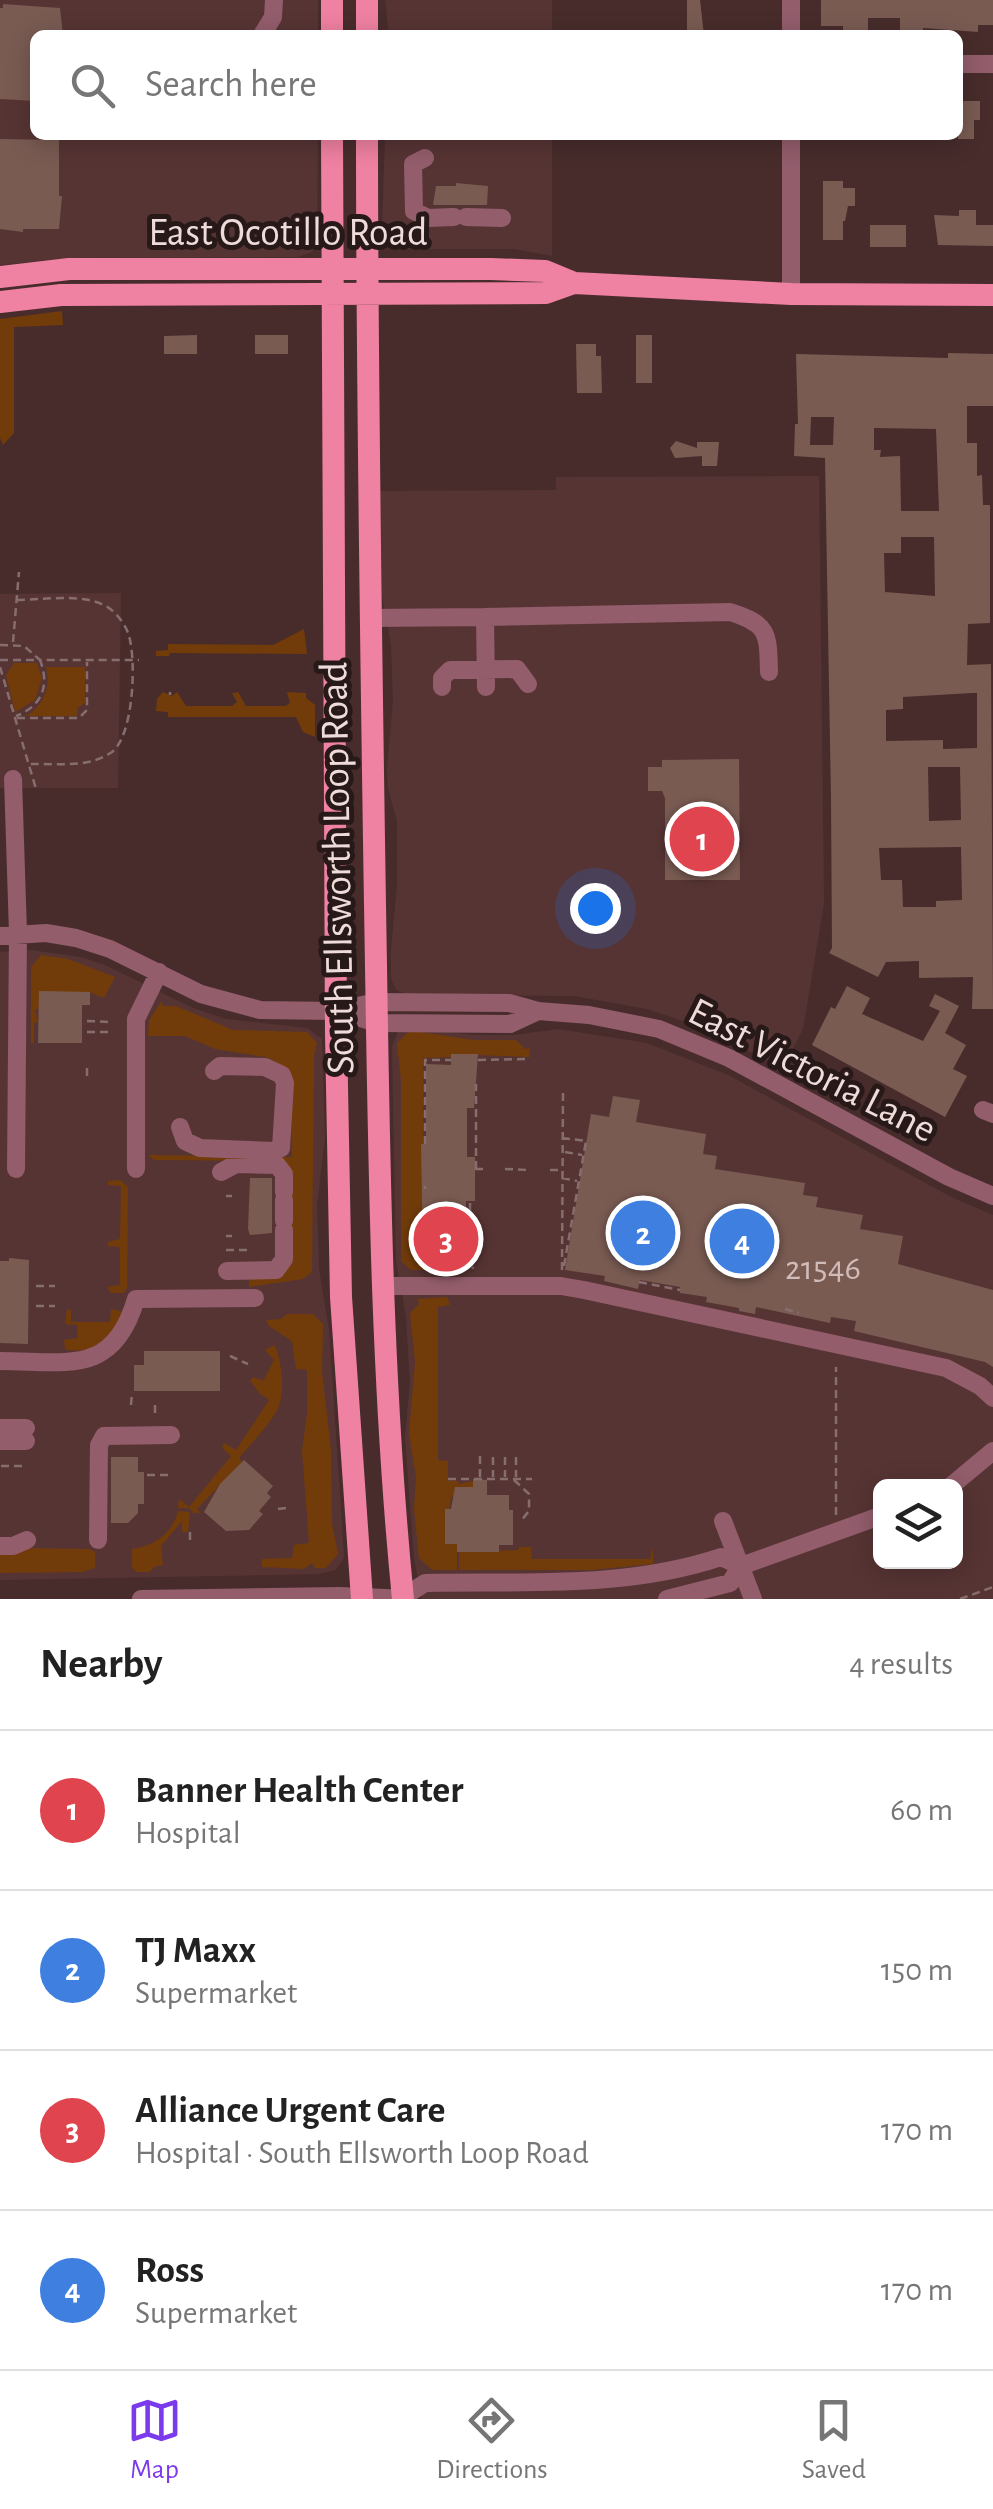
<!DOCTYPE html>
<html lang="en">
<head>
<meta charset="utf-8">
<style>
	body { margin:0; font-family:"Alegreya Sans",sans-serif; background:#f6f6f6; color:#222 }
	.controls { position:absolute; right:30px; bottom:30px; display:grid; overflow:hidden; border-radius:15px; box-shadow:0 5px 25px #0003 }
	.controls button { width:90px; height:90px; display:grid; place-items:center; padding:0; border:0; border-bottom:2px solid #e0e0e0; background:#fff; color:#222; font:50px sans-serif }
	.you { position:absolute; left:595px; top:908px; width:35px; height:35px; margin:-25px; border:8px solid #fff; border-radius:50%; background:#1a73e8; box-shadow:0 0 0 15px #1a73e833 }
	.badge { display:grid; place-items:center; width:65px; height:65px; border-radius:50%; background:#7c3aed; color:#fff; font-size:32px; font-weight:700 }
	.pin { position:absolute; translate:-50% -50%; border:5px solid #fff; box-shadow:0 2px 10px #0006 }
	.list { margin:0; padding:0; list-style:none }
	h2 { display:flex; justify-content:space-between; align-items:center; height:130px; margin:0; padding:0 40px; font-size:42px }
	h2 small { font-size:32px; font-weight:400; color:#767676 }
	.list li { display:grid; grid-template-columns:65px 1fr auto; gap:30px; align-items:center; box-sizing:border-box; height:160px; padding:0 40px; border-top:2px solid #e0e0e0 }
	.list b { display:block; font-size:38px; white-space:nowrap }
	.list p { margin:0; font-size:32px; white-space:nowrap; color:#767676 }
	.list em { font-size:32px; font-style:normal; color:#767676 }
	.icon { flex:none; width:55px; height:55px; fill:none; stroke:currentColor; stroke-width:2; stroke-linecap:round; stroke-linejoin:round }
	.map { position:relative; flex:none; width:993px; height:1599px; overflow:hidden }
	.search { position:absolute; background:#fff; box-shadow:0 5px 25px #0003; left:30px; right:30px; top:30px; height:110px; display:flex; align-items:center; gap:25px; box-sizing:border-box; padding:0 35px; border-radius:15px; color:#767676; font-size:38px }
	.sheet { height:770px; background:#fff }
	nav { display:flex; justify-content:space-around; align-items:center; box-sizing:border-box; height:140px; border-top:2px solid #e0e0e0; background:#fff; font-size:28px; color:#767676 }
	nav a { display:grid; justify-items:center; gap:5px }
	nav .on { color:#7c3aed }
	.map>svg:first-child { display:block }
	.built { fill:#573434; fill-rule:evenodd }
	.green { fill:#723c0a }
	.building { fill:#795b52; fill-rule:evenodd }
	.lines { fill:none; stroke-linecap:round; stroke-linejoin:round }
	.path { stroke:#876e6e; stroke-width:2.5; stroke-dasharray:8 5; stroke-linecap:butt }
	.minor { stroke:#935d6c; stroke-width:18 }
	.major { stroke:#ef81a2; stroke-width:22 }
	.labels { text-anchor:middle; stroke-width:10; stroke-linejoin:round; paint-order:stroke }
	.number-label { font-size:35px; fill:#d1bbb8 }
	.street-label { font-size:40px; fill:#eedbda; stroke:#261918 }
</style>
</head>
<body>
<div class="map">
<svg width="993" height="1599" viewBox="0 0 993 1599">
	<rect width="100%" height="100%" fill="#482c2c"/>
	<path class="built" d="M0,0H318V35H35V135H318L317,240L312,252L297,257L69,258L0,265Z
		M385,0H552V35H389Z
		M385,135H552V256L514,249H401L387,243L382,230Z
		M819,476L824,903L803,1029L783,1068L698,1026L647,1009L574,996L409,995L396,990L391,978V949L397,886V821L388,788L387,769L393,701L391,644L382,596L380,491L556,490V477Z
		M121,593L118,788H0V594Z
		M31,950L80,957L105,965L193,1008L226,1019L307,1028L322,1039L325,1138L317,1205L319,1269L329,1330L344,1554L343,1560L335,1570L319,1574L0,1580V952Z
		M406,1026L472,1035H514L558,1029L647,1043L728,1075L951,1197L993,1215V1599H422L414,1558L405,1437L410,1382L406,1317L396,1261L392,1046L398,1032ZM880,1486H956V1562H880Z"/>
	<path class="green" d="M62,311L63,325L14,327V433L3,445L0,438V319Z
		M304,629L307,654L170,653L169,656H156V651L168,650V644L273,645Z
		M14,663H37L42,678L35,700L15,712L6,675Z
		M46,667H85V703L77,708L78,716H26C44,705 51,688 46,667Z
		M163,692L172,696L177,692L186,706H232L237,702L232,693L238,692L246,706H285L290,703L287,692L306,693V698L315,705V737L303,732L296,717H168V712L156,711L157,699Z
		M41,955L68,959L115,977L104,998L89,992H39V1009H35L38,1022L34,1023V1043H31V967Z
		M161,1002L163,1006H176L233,1030L307,1032L317,1043L314,1055L312,1272L303,1279L249,1287V1275L282,1273L274,1161L154,1160L148,1155L292,1157L290,1076L273,1060L265,1057L215,1049L185,1036H148L149,1020Z
		M414,1031L473,1040H516L525,1049L529,1048L530,1057L451,1054V1057L423,1058V1270H411L401,1261V1080L397,1043L407,1033Z
		M120,1180L128,1187L127,1288L124,1293H111L107,1287L120,1285V1247L108,1246L107,1242L120,1239L121,1186L108,1185V1181Z
		M447,1297L450,1305L438,1307V1460L448,1461V1481H458L459,1484L473,1481V1490L455,1487L454,1496L451,1497L445,1544H457V1570H432L419,1558L414,1509L416,1477L409,1434L415,1362L410,1313L419,1304L418,1299Z
		M67,1309L71,1310V1322H110L111,1309L124,1312C112,1335 93,1357 65,1349L64,1340L78,1338L77,1325L65,1324Z
		M287,1314H313L323,1324L322,1372L331,1450L332,1524L338,1554L326,1568H315L312,1563L304,1569L262,1567V1559L292,1558L294,1545L309,1543L302,1451L307,1414V1370L296,1369L292,1341L269,1326L266,1320L281,1319Z
		M274,1345C282,1358 285,1393 278,1408C272,1422 249,1446 239,1458L242,1462L197,1509L201,1513H194L189,1508H178L179,1499L189,1507L231,1456L222,1448L224,1443L236,1450L269,1400L259,1393L250,1380L254,1377L263,1381L274,1360L265,1350Z
		M178,1511L190,1512L188,1532H182V1521L161,1546L163,1565L156,1566L149,1572H137L132,1568V1549C154,1546 172,1534 178,1511Z
		M519,1547H531L532,1559H650L653,1548V1564L592,1570H459V1552L518,1550Z
		M22,1548L90,1549L95,1552V1568L82,1572L0,1573V1551Z"/>
	<path class="building" d="M687,0H700L704,35H687Z
		M821,0H993V25H978V32L923,28V33H900V18H868V31H843V26H821Z
		M3,4L60,8L63,35H35V101L0,99V8H3Z
		M958,101H980V120H974V139H958Z
		M0,139L59,140V196H62L59,229H23V232L0,229Z
		M823,181H843V188H855V206H848L845,221H843V240H823Z
		M456,183L488,186L487,205H433L436,186H456Z
		M959,210H976V225H993V246L938,245L934,215L959,216Z
		M870,225H906V247H870Z
		M197,335V354H164V336Z
		M255,335H288V354H255Z
		M636,335H652V383H636Z
		M576,344H596V356H601L602,393H577Z
		M948,353L993,354V406H967V443H977V476L982,475L983,505H990V623L968,624L967,665L991,664L993,1009H972L973,977L919,978V961L886,962L878,977L829,953L832,948L831,798L825,458L794,456L795,424H798L796,354L948,358ZM811,417H834L833,445H810ZM874,428L936,429L939,511H901L900,456L880,457L881,450H874ZM901,537H934L935,596L885,592L884,553H901ZM972,693H977V748L943,749V740L886,741V710L903,709V697ZM928,767H960L961,820L929,821ZM961,847L962,900L936,901V907H903L902,880H881L879,848Z
		M676,441L697,448V442H719L717,466H702V456L675,458L670,448Z
		M739,759L740,880H665V798L662,791H648V767H662V760Z
		M847,986L870,998L862,1014L923,1041L940,1011L929,1006L935,994L959,1006L945,1033L966,1045L953,1069L967,1076L945,1117L812,1045L831,1007L835,1009Z
		M39,991L90,992V1005H82V1043H38Z
		M451,1054H478L474,1108H467V1157H475V1201H466V1224H474V1254L423,1256L421,1144H426V1064L451,1065Z
		M613,1096L640,1100L636,1122L706,1134L703,1154L717,1156L715,1169L805,1183L803,1195L818,1197L816,1207L863,1215L860,1229L903,1236L898,1264L993,1290V1367L985,1362L854,1331L856,1321L831,1317L830,1323L756,1307L755,1314L739,1311V1308L706,1302L707,1297L680,1293V1287L640,1280L638,1289L604,1281L605,1276L565,1270L591,1114L609,1117Z
		M250,1178H272V1233L250,1235L248,1229Z
		M9,1258L29,1260L28,1344L0,1343V1261H9Z
		M144,1351H220V1391H134V1365H144Z
		M111,1457H138V1472H144V1504H138V1513L128,1523H111Z
		M244,1460L273,1486L267,1493L271,1497L259,1511L263,1514L249,1530L226,1531L204,1512L220,1484Z
		M473,1479L487,1480V1495H509V1510H513V1545H499V1552H457V1544H445V1509H451L455,1487H473Z"/>
	<g class="lines">
		<path class="path" d="M17,600C45,600 85,592 109,608C117,614 125,624 128,633C137,657 134,735 112,752C88,769 56,763 29,764
			M13,642L19,572
			M0,645L24,646L40,660H139
			M0,660H40C50,686 42,706 16,716
			M0,667L36,789
			M170,692V695
			M17,718H79L87,710V662
			M87,1021L110,1022
			M87,1032H110
			M478,1060L529,1059
			M87,1068V1076
			M562,1138L586,1141L564,1266
			M425,1144V1060H451
			M565,1152L582,1155
			M475,1169H488
			M476,1169V1084
			M505,1169L529,1170
			M550,1170H561
			M562,1178L577,1181
			M425,1186V1189
			M226,1196H232
			M470,1224V1201
			M226,1236H232
			M226,1250H247
			M470,1254L473,1269
			M450,1255H468
			M424,1256L425,1270
			M562,1270L563,1092
			M639,1282L680,1290
			M36,1286H55
			M36,1306H55
			M785,1309L799,1313
			M230,1356L248,1364
			M131,1405L132,1392
			M155,1405V1415
			M480,1456V1479
			M493,1457V1477
			M505,1457V1477
			M516,1457V1477
			M1,1466H26
			M147,1475H171
			M448,1479H532
			M514,1480L529,1494V1511L520,1522
			M278,1509L286,1508
			M836,1515V1367
			M190,1532V1540
			M960,1599L993,1587"/>
		<path class="minor" d="M791,0V35
			M262,35L273,17L274,0
			M958,64H993
			M425,158L413,164L414,211L428,218L454,217
			M466,217L502,218
			M791,294V135
			M485,617L730,612C769,624 768,634 769,672
			M369,618L485,617L486,687
			M442,687V678L450,670L517,669L528,684
			M13,779L18,933L16,1169
			M0,936L46,933L76,938L110,949L201,994L260,1010L335,1011L376,1002L509,1003L538,1011L589,1015L659,1029L729,1058L949,1177L993,1196
			M341,1012L376,1023L510,1024L538,1011
			M983,1110L993,1114
			M180,1127L185,1141L200,1148L275,1151L281,1148L285,1083L282,1075L265,1067L220,1066L214,1071
			M136,1169V1019L159,972
			M221,1172L236,1164L277,1165L284,1174V1192
			M284,1221V1200
			M227,1271L276,1270L284,1259V1230
			M382,1286H561L584,1290L946,1368L980,1386L993,1398
			M0,1361C67,1361 113,1377 136,1299L255,1298
			M0,1428H26
			M0,1441H26
			M951,1486L993,1451
			M723,1521L753,1599
			M98,1540L99,1445L104,1436L171,1435
			M0,1546H13L27,1540
			M403,1597L425,1583C524,1581 626,1589 721,1557L741,1566
			M141,1599L339,1596L408,1599
			M667,1599L730,1583L741,1566L880,1516"/>
		<path class="major" d="M332,0V35
			M367,0V35
			M332,135L336,1034L341,1297L362,1599
			M367,135C367,392 371,648 375,905C379,1137 380,1368 403,1599
			M0,277L69,269H491L545,271L574,283L791,294L993,295
			M0,302L61,295L546,293L574,283"/>
	</g>
	<g class="labels">
		<g class="number-label">
			<text x="823" y="1279">21546</text>
		</g>
		<g class="street-label">
			<text x="288" y="245">East Ocotillo Road</text>
			<text transform="translate(336 868) rotate(-91)" y="14">South Ellsworth Loop Road</text>
			<text transform="translate(813 1069) rotate(27)" y="14">East Victoria Lane</text>
		</g>
	</g>
</svg>
<div class="controls">
<button><svg class="icon" aria-label="layers" viewBox="0 0 24 24"><path d="M12 4l9 5-9 5-9-5zM3 14l9 5 9-5"/></svg></button>
</div>
<div class="you"></div>
<div class="pin badge" style="left:702px;top:839px;background:#e0444e">1</div>
<div class="pin badge" style="left:643px;top:1233px;background:#3f7fe0">2</div>
<div class="pin badge" style="left:446px;top:1239px;background:#e0444e">3</div>
<div class="pin badge" style="left:742px;top:1241px;background:#3f7fe0">4</div>
<div class="search"><svg class="icon" aria-label="search" viewBox="0 0 24 24"><circle cx="10" cy="10" r="6"/><path d="M15 15l6 6"/></svg>Search here</div>
</div>
<section class="sheet">
<h2>Nearby<small>4 results</small></h2>
<ul class="list">
<li><span class="badge" style="background:#e0444e">1</span><div><b>Banner Health Center</b><p>Hospital</p></div><em>60 m</em></li>
<li><span class="badge" style="background:#3f7fe0">2</span><div><b>TJ Maxx</b><p>Supermarket</p></div><em>150 m</em></li>
<li><span class="badge" style="background:#e0444e">3</span><div><b>Alliance Urgent Care</b><p>Hospital · South Ellsworth Loop Road</p></div><em>170 m</em></li>
<li><span class="badge" style="background:#3f7fe0">4</span><div><b>Ross</b><p>Supermarket</p></div><em>170 m</em></li>
</ul>
</section>
<nav>
<a class="on"><svg class="icon" aria-label="map" viewBox="0 0 24 24"><path d="M3 6l6-2 6 2 6-2v14l-6 2-6-2-6 2zM9 4v14M15 6v14"/></svg>Map</a>
<a><svg class="icon" aria-label="directions" viewBox="0 0 24 24"><path d="M12 3l9 9-9 9-9-9zM9 14v-3h6M13 9l2 2-2 2"/></svg>Directions</a>
<a><svg class="icon" aria-label="saved" viewBox="0 0 24 24"><path d="M7 4h10v16l-5-4-5 4z"/></svg>Saved</a>
</nav>
</body>
</html>
